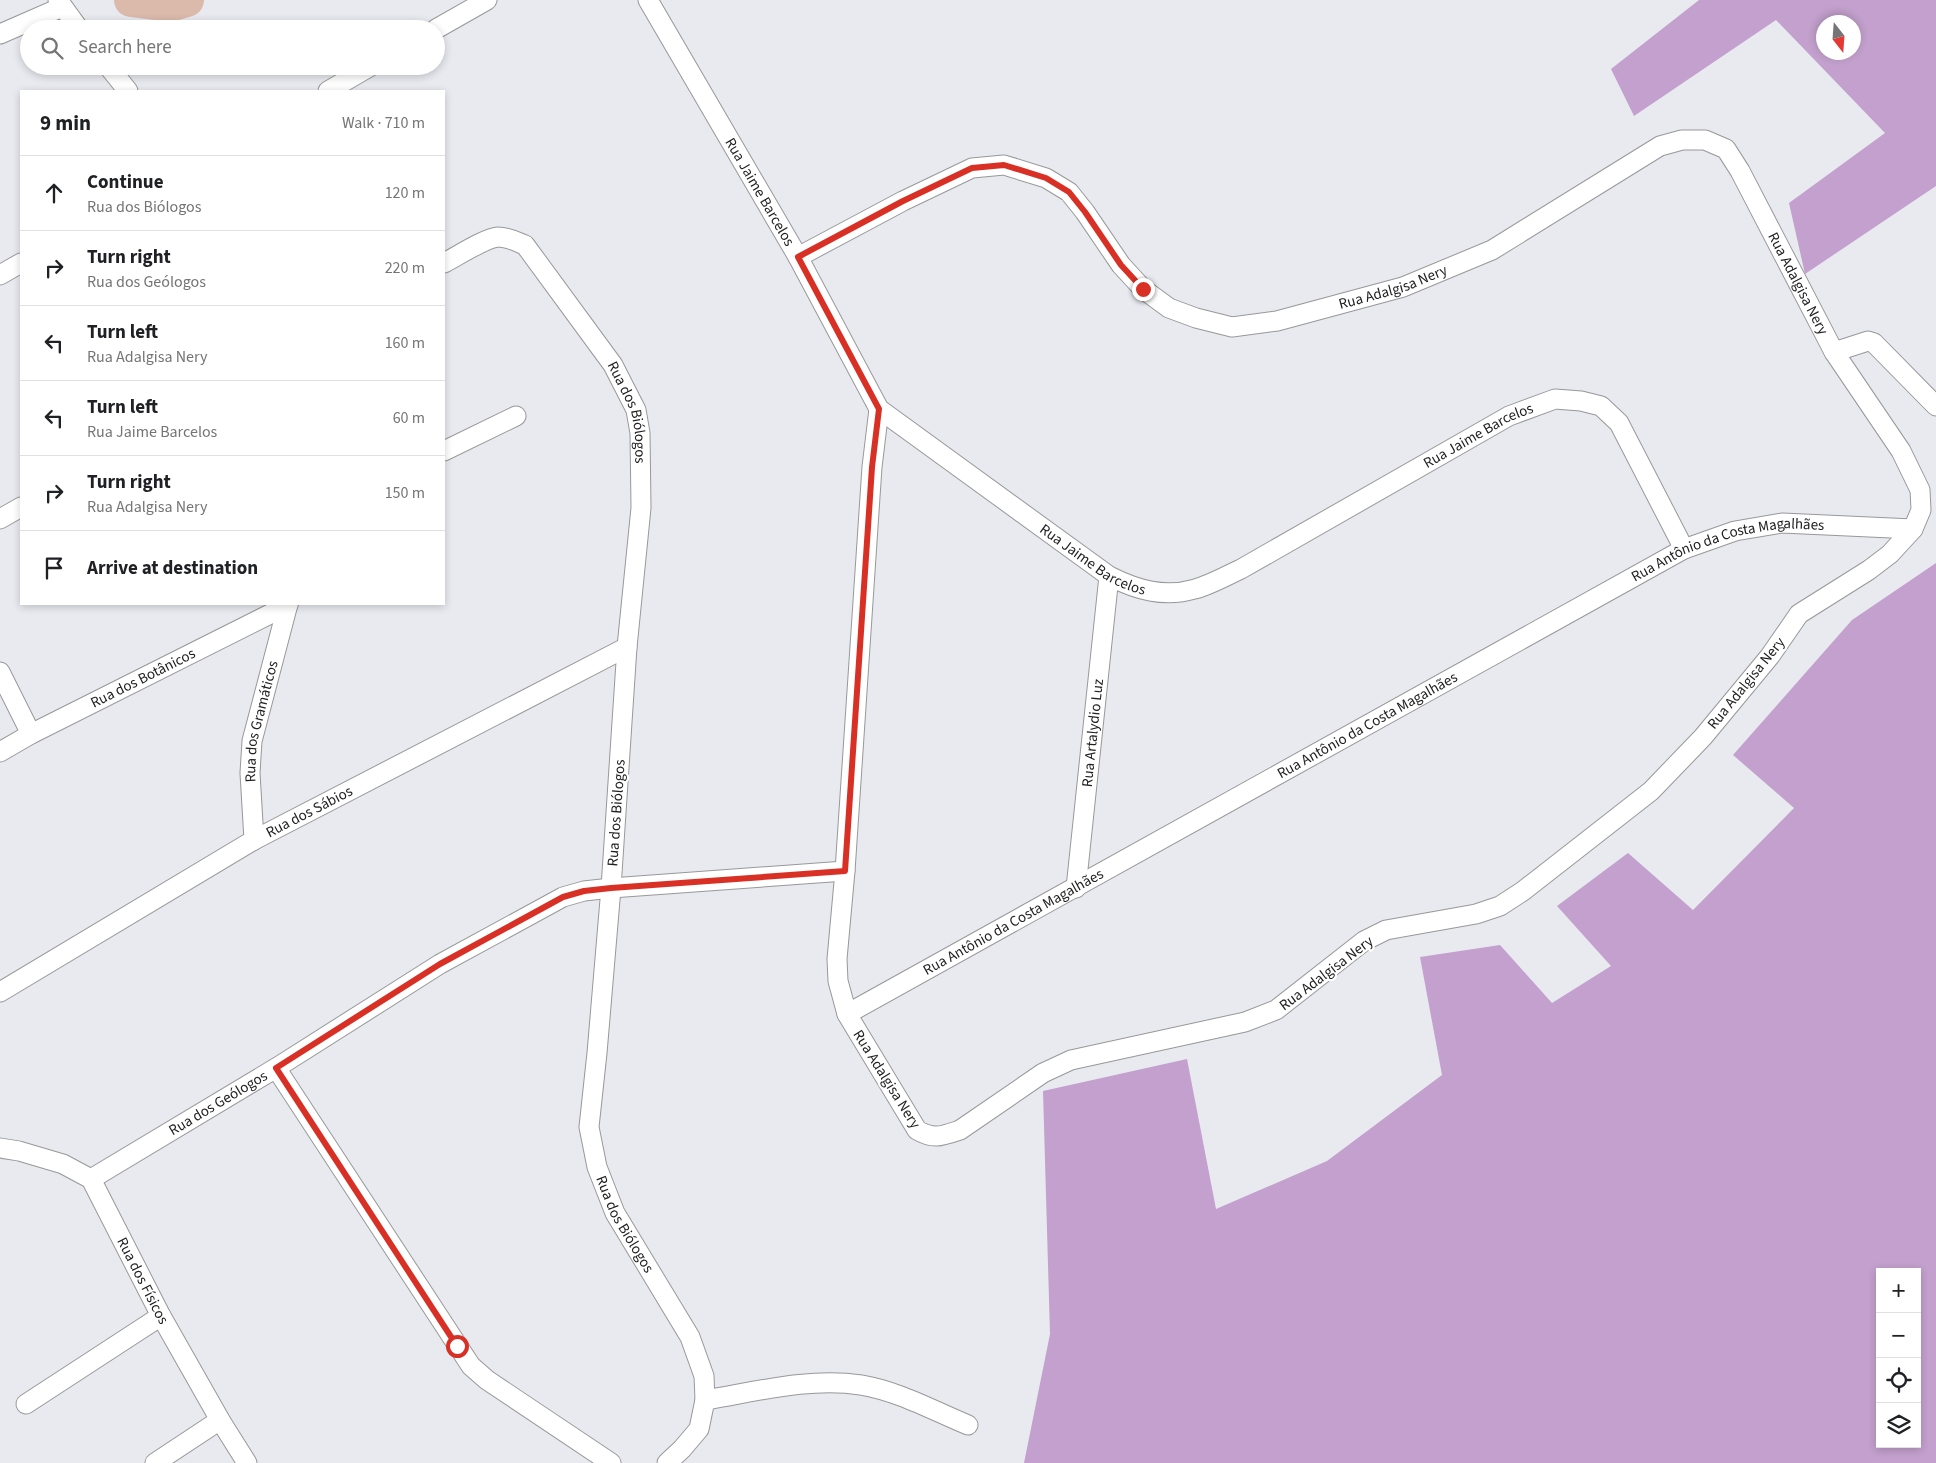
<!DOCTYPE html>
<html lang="en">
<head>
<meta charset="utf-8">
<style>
	body { margin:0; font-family:"Source Sans 3",sans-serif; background:#f2f2f2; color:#202124 }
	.controls { position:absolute; right:15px; bottom:15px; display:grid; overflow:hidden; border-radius:0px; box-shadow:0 2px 8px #0003 }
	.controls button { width:45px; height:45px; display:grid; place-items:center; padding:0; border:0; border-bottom:1px solid #e0e0e0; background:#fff; color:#202124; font:25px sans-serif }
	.compass { position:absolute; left:1816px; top:15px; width:45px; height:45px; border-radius:50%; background:#fff; box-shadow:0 2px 8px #0003; rotate:163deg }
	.stop { position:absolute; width:15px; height:15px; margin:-11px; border:4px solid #d93025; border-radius:50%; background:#fff }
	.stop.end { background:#d93025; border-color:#fff; box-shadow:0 1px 5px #0008 }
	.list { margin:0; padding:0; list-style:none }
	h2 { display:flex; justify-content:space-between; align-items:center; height:65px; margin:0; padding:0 20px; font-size:21px }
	h2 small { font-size:16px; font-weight:400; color:#757577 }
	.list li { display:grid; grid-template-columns:32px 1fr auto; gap:15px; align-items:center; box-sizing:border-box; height:75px; padding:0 20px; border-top:1px solid #e0e0e0 }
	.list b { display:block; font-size:19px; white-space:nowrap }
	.list p { margin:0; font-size:16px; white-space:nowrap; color:#757577 }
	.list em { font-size:16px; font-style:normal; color:#757577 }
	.icon { flex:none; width:28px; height:28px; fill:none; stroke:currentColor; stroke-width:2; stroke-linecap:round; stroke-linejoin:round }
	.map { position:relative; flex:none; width:1936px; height:1463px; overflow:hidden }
	.search { position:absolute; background:#fff; box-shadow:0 2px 8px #0003; left:20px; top:20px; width:425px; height:55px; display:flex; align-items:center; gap:12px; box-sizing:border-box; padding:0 18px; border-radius:28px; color:#757577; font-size:19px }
	.panel { position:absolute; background:#fff; box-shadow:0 2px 8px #0003; left:20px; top:90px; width:425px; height:515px; border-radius:0px }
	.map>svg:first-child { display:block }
	.forest { fill:#c3a0cd; fill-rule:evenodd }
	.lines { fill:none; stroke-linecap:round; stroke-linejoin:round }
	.river { stroke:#dbbaac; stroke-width:34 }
	.minor-casing { stroke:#989898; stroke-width:21 }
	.minor { stroke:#fff; stroke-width:19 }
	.route { stroke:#d93025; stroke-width:6 }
	.labels { text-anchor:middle; stroke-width:4.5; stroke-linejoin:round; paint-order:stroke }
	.street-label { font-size:15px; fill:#212121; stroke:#fff }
</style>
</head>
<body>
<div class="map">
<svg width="1936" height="1463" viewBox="0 0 1936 1463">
	<rect width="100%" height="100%" fill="#e8eaf0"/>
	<path class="forest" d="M1699,0H1936V186L1805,274L1789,203L1885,133L1776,20L1634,116L1611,69ZM1824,22H1854V52H1824Z
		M1936,563V1463H1024L1050,1334L1043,1091L1187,1059L1216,1209L1327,1161L1442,1075L1420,957L1500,945L1552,1003L1611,966L1557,906L1628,853L1693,910L1794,808L1733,755L1852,620ZM1880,1272H1917V1444H1880Z"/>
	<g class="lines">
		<path class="river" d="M131,0L170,5L187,0"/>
		<defs>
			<g id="minor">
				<path d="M58,0L79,29"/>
				<path id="s1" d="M648,0L798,257L879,409L1109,576C1137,590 1164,598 1195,589C1210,585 1226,576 1241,569L1509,416L1555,399L1581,401L1601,406L1619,423L1684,549"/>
				<path d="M436,29L487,0"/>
				<path d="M0,34L62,7"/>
				<path d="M108,66L128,91"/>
				<path d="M328,91L371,66"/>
				<path id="s2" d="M798,257L903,201L972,168L1004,165L1046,178L1069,192L1085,212L1121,265L1143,289L1169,308L1196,318L1232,327L1277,321L1403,287L1492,250L1660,146L1682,140H1705L1726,149L1740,171L1834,352L1901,451L1920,490L1921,510L1913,529L1890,554L1869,570L1799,614L1770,656L1703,737L1651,791L1523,891L1500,906L1476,914L1386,930L1364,941L1276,1010L1245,1022L1071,1060L1043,1073L960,1130C942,1136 934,1140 917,1130L847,1014L838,981L837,959L845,871L872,467L879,409"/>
				<path id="s3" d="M444,263C456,257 485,238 498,237C508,237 517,242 525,245L613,365L636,410L640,433L641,508L627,647L611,888L597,1053L589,1127L597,1167L615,1213L690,1337L704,1376L705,1400L699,1429L682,1449L667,1463"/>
				<path d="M0,275L21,263"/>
				<path d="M1834,352L1868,341L1874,343L1936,406"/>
				<path d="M444,451L516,416"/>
				<path d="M0,519L21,507"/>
				<path d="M0,672L31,734"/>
				<path id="s4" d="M0,752L31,734L288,605"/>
				<path id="s5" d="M254,840L250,773L252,741L288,604"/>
				<path id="s6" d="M1076,888L1109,576"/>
				<path id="s7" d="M0,992L254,840L627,647"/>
				<path id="s8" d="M847,1014L1684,549L1735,531L1782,523L1913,529"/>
				<path d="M276,1068L471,1366L487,1380L611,1463"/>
				<path id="s9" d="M0,1148L19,1151L63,1164L91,1179L161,1316L220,1420L247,1463"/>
				<path id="s10" d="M91,1179L276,1068L440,964L563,897L584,891L611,888L845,871"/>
				<path d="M705,1400C755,1392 809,1377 861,1385C898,1391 934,1411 968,1425"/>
				<path d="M26,1404L161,1316"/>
				<path d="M155,1463L220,1420"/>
			</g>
		</defs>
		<use href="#minor" class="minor-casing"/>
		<use href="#minor" class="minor"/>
	</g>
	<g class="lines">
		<path class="route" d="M457,1346L276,1068L440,964L563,897L584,891L611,888L845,871L872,467L879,409L798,257L903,201L972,168L1004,165L1046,178L1069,192L1085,212L1121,265L1143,289"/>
	</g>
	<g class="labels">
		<g class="street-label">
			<text dy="5" stroke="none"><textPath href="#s1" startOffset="222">Rua Jaime Barcelos</textPath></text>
			<text dy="5" stroke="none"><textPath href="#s2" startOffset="1210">Rua Adalgisa Nery</textPath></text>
			<text dy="5" stroke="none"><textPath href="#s2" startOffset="685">Rua Adalgisa Nery</textPath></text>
			<text dy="5" stroke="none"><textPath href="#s3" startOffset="288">Rua dos Biólogos</textPath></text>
			<text dy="5" stroke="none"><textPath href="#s1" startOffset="1166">Rua Jaime Barcelos</textPath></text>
			<text dy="5" stroke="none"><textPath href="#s8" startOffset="1000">Rua Antônio da Costa Magalhães</textPath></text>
			<text dy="5" stroke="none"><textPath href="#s1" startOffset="732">Rua Jaime Barcelos</textPath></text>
			<text dy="5" stroke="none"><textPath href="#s4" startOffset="161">Rua dos Botânicos</textPath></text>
			<text transform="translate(1746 683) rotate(-51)" y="5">Rua Adalgisa Nery</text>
			<text dy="5" stroke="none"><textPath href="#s5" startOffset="120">Rua dos Gramáticos</textPath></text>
			<text dy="5" stroke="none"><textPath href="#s8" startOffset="595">Rua Antônio da Costa Magalhães</textPath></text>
			<text dy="5" stroke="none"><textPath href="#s6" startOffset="156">Rua Artalydio Luz</textPath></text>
			<text dy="5" stroke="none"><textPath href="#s7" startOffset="358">Rua dos Sábios</textPath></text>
			<text transform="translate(616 813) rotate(-86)" y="5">Rua dos Biólogos</text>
			<text dy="5" stroke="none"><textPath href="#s8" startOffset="190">Rua Antônio da Costa Magalhães</textPath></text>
			<text transform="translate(1326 973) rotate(-37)" y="5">Rua Adalgisa Nery</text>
			<text transform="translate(887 1079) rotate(58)" y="5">Rua Adalgisa Nery</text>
			<text dy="5" stroke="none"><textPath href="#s10" startOffset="148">Rua dos Geólogos</textPath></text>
			<text dy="5" stroke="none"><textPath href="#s3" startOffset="1112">Rua dos Biólogos</textPath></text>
			<text dy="5" stroke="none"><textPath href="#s9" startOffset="211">Rua dos Físicos</textPath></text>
		</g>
	</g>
</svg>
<div class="controls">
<button>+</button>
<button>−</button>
<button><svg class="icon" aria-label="locate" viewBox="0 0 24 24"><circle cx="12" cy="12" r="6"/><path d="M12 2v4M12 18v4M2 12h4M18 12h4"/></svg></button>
<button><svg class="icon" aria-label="layers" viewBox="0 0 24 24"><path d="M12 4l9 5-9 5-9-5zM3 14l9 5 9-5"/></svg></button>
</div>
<svg class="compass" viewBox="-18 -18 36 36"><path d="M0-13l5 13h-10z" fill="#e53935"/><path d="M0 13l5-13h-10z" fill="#757577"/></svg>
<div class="stop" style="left:457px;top:1346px"></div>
<div class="stop end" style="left:1143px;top:289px"></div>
<div class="search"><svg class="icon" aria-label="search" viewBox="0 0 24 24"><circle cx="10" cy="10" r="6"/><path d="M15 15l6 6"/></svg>Search here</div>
<section class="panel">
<h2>9 min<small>Walk · 710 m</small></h2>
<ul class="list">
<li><svg class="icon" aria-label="ahead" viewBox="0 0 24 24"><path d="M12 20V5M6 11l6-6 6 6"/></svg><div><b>Continue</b><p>Rua dos Biólogos</p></div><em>120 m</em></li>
<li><svg class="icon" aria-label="right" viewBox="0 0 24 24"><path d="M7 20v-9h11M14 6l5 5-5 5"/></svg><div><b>Turn right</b><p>Rua dos Geólogos</p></div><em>220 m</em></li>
<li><svg class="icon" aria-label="left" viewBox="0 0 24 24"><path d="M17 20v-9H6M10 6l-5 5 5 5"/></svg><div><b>Turn left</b><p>Rua Adalgisa Nery</p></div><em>160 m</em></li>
<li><svg class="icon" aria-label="left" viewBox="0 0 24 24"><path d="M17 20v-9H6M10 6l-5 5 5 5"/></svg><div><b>Turn left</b><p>Rua Jaime Barcelos</p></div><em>60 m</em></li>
<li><svg class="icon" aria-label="right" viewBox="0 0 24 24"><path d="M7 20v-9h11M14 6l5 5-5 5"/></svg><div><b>Turn right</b><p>Rua Adalgisa Nery</p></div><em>150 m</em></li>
<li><svg class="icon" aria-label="arrive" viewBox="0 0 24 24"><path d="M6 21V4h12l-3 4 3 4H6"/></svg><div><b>Arrive at destination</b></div></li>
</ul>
</section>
</div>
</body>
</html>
